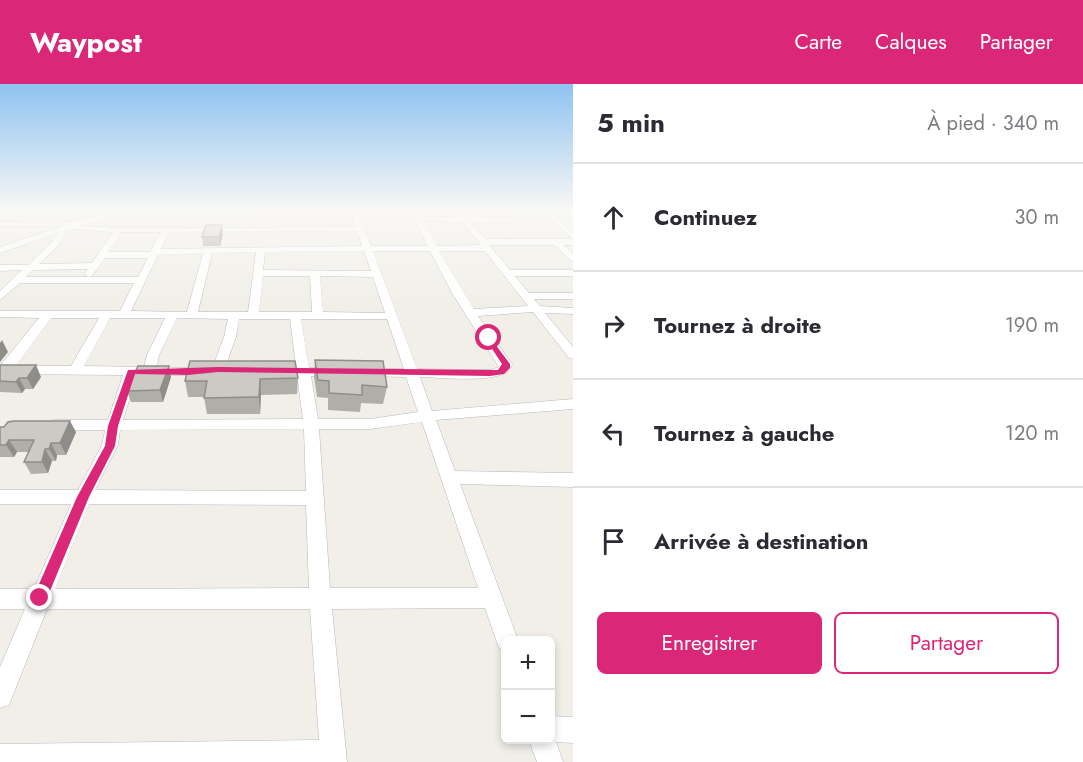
<!DOCTYPE html>
<html lang="fr">
<head>
<meta charset="utf-8">
<style>
	body { margin:0; font-family:Jost,sans-serif; background:#f7f7f7; color:#2b2b33 }
	.controls { position:absolute; right:18px; bottom:18px; display:grid; overflow:hidden; border-radius:9px; box-shadow:0 3px 9px #0003 }
	.controls button { width:54px; height:54px; display:grid; place-items:center; padding:0; border:0; border-bottom:2px solid #e1e1e2; background:#fff; color:#2b2b33; font:30px sans-serif }
	.stop { position:absolute; width:18px; height:18px; margin:-14px; border:4px solid #db2777; border-radius:50%; background:#fff }
	.stop.end { background:#db2777; border-color:#fff; box-shadow:0 2px 6px #0008 }
	.list { margin:0; padding:0; list-style:none }
	h2 { display:flex; justify-content:space-between; align-items:center; height:78px; margin:0; padding:0 24px; font-size:26px }
	h2 small { font-size:20px; font-weight:400; color:#7c7c81 }
	.list li { display:grid; grid-template-columns:39px 1fr auto; gap:18px; align-items:center; box-sizing:border-box; height:108px; padding:0 24px; border-top:2px solid #e1e1e2 }
	.list b { display:block; font-size:22px; white-space:nowrap }
	.list em { font-size:20px; font-style:normal; color:#7c7c81 }
	.actions { display:flex; gap:12px; padding:18px 24px }
	.actions a { flex:1; padding:14px 0; border:2px solid #db2777; border-radius:9px; text-align:center; font-size:21px; color:#db2777 }
	.actions .main { background:#db2777; color:#fff }
	.icon { flex:none; width:33px; height:33px; fill:none; stroke:currentColor; stroke-width:2; stroke-linecap:round; stroke-linejoin:round }
	.map { position:relative; flex:none; width:573px; height:678px; overflow:hidden }
	header { display:flex; align-items:center; gap:36px; box-sizing:border-box; height:84px; padding:0 30px; background:#db2777; color:#fff }
	header strong { font-size:28px }
	nav { display:flex; gap:33px; margin-inline-start:auto; font-size:21px }
	main { display:flex }
	aside { flex:1; background:#fff }
	.map>svg:first-child { display:block }
	.lines { fill:none; stroke-linecap:round; stroke-linejoin:round }
	.street-casing { stroke:#b5b8bc; stroke-width:1 }
	.street { fill:#fff; fill-rule:evenodd }
	.wall { fill:#afaea9 }
	.shaded-wall { fill:#8f8d8a }
	.building { fill:#cccac5; stroke:#8f8d8a; stroke-width:1.5 }
	.route { fill:#db2777 }
</style>
</head>
<body>
<header>
<strong>Waypost</strong>
<nav><a>Carte</a><a>Calques</a><a>Partager</a></nav>
</header>
<main>
<div class="map">
<svg width="573" height="678" viewBox="0 0 573 678">
	<rect width="100%" height="100%" fill="#f1efe8"/>
	<g class="lines">
		<defs>
			<path id="street" d="M105,127H358L371,162H428L410,127H418L421,133H459L455,127H462L467,133L512,134V138H471L485,155H573V161H564L573,170V178L554,161H489L510,186H573V192H515L529,209H573V215H534L540,222L573,224V230L545,229L573,263V275L569,274L533,228L478,232L512,280C511,302 437,293 420,293L432,327L573,315V325L436,336L455,387L573,389V403L460,400L518,556H506V567L499,564L485,524L332,525L347,678H0V660L319,656L310,525H47L9,621L0,624V583L25,525H0V505H34L71,420H0V406H78L102,361L105,346H54L46,341L54,336H108L123,291L0,290V282L39,234L0,233V227H120L134,199H20L0,216V207L22,186L0,187V181H28L53,157L58,149L0,169V163L62,142H0V138C33,137 77,144 105,127ZM117,129L352,131L355,143L119,144L81,142ZM423,137L463,138L481,161L437,162ZM72,145L113,148L92,179L39,180L59,161L66,149L65,147ZM357,147L362,162L161,165L169,148ZM121,148H161L150,168H108ZM364,167L371,187L263,186L265,168ZM373,167H430L452,209L499,283L490,286L417,285ZM439,167H485L528,222L474,225ZM256,168L248,228H198L212,169ZM203,169L187,228L131,227L158,171ZM105,174H148L138,193H26L33,186L88,185L84,190L89,193L92,192ZM263,192H310L312,228H259ZM320,192L373,193L385,229L323,228ZM51,234H99L71,282H16ZM110,234H165L147,271L144,283L84,282ZM177,234L228,235L224,253L212,285L157,283L159,271ZM239,235H290L296,283H276L269,287L276,291H297L303,335L123,336L137,291H207L213,288L223,289L236,253ZM301,235H387L404,285L366,284L359,288L366,292L406,293L418,328L370,335H318L311,292H333L340,288L333,284H309ZM422,338L478,504H330L319,345H370ZM304,345L306,407L95,406L118,361L120,346ZM89,420L306,421L309,504L55,505Z
				M542,127H550L573,148V155Z
				M550,632L573,633V659L556,658L563,678H537L529,656H550Z"/>
		</defs>
		<use href="#street" class="street-casing"/>
		<use href="#street" class="street"/>
	</g>
	<path class="wall" d="M223,150L220,162H203L202,153Z
		M315,276L387,303L383,320L361,319L360,328L328,326V314L317,313L314,293Z
		M0,281L41,293L33,305H25L22,309L0,308Z
		M171,293L163,318H131L127,307Z
		M298,294L297,310L261,311L260,330H207L204,313H188L185,297Z
		M0,343L76,348L66,371H57L56,377H52L48,389L31,390L24,378L29,368H17L14,373H0Z"/>
	<path class="shaded-wall" d="M222,141L223,150L220,162L219,153Z
		M2,256L8,268L0,278V259Z
		M36,281L41,293L33,305L27,294Z
		M169,282L171,293L163,318L160,306Z
		M19,294L25,305L22,309L16,298Z
		M260,295L261,311L260,330L259,313Z
		M70,337L76,348L66,371L60,359Z
		M9,356L17,368L14,373L6,361Z
		M51,359L57,371L56,377L49,365Z
		M45,365L52,377L48,389L42,378Z"/>
	<path class="building" d="M206,141H222L219,153H202Z
		M315,276L383,277L387,303L362,301V311L329,309V297L318,296Z
		M190,277H295L298,294L260,295L259,313L204,314L207,297H185Z
		M0,281H36L27,294H19L16,298L0,297Z
		M138,282H169L160,306L127,307Z
		M14,337H70L60,359H51L49,365H45L42,378H24L34,356H9L6,361H0V343H4L8,338Z"/>
	<linearGradient id="sky" x2="0" y2="1"><stop stop-color="#8fc3f1"/><stop offset="0.57" stop-color="#f9f8f5"/><stop offset="1" stop-color="#f9f8f5" stop-opacity="0"/></linearGradient>
	<rect width="573" height="222" fill="url(#sky)"/>
	<path class="route" d="M489,252L510,280V284L504,290L490,292L218,288L188,291L135,290L118,342L115,362L89,413L45,519L40,521L35,519L33,514L77,413L105,362L108,342L128,286L218,283L498,286L502,280L485,254Z"/>
</svg>
<div class="controls">
<button>+</button>
<button>−</button>
</div>
<div class="stop" style="left:489px;top:254px"></div>
<div class="stop end" style="left:40px;top:514px"></div>
</div>
<aside>
<h2>5 min<small>À pied · 340 m</small></h2>
<ul class="list">
<li><svg class="icon" aria-label="ahead" viewBox="0 0 24 24"><path d="M12 20V5M6 11l6-6 6 6"/></svg><div><b>Continuez</b></div><em>30 m</em></li>
<li><svg class="icon" aria-label="right" viewBox="0 0 24 24"><path d="M7 20v-9h11M14 6l5 5-5 5"/></svg><div><b>Tournez à droite</b></div><em>190 m</em></li>
<li><svg class="icon" aria-label="left" viewBox="0 0 24 24"><path d="M17 20v-9H6M10 6l-5 5 5 5"/></svg><div><b>Tournez à gauche</b></div><em>120 m</em></li>
<li><svg class="icon" aria-label="arrive" viewBox="0 0 24 24"><path d="M6 21V4h12l-3 4 3 4H6"/></svg><div><b>Arrivée à destination</b></div></li>
</ul>
<div class="actions"><a class="main">Enregistrer</a><a>Partager</a></div>
</aside>
</main>
</body>
</html>
